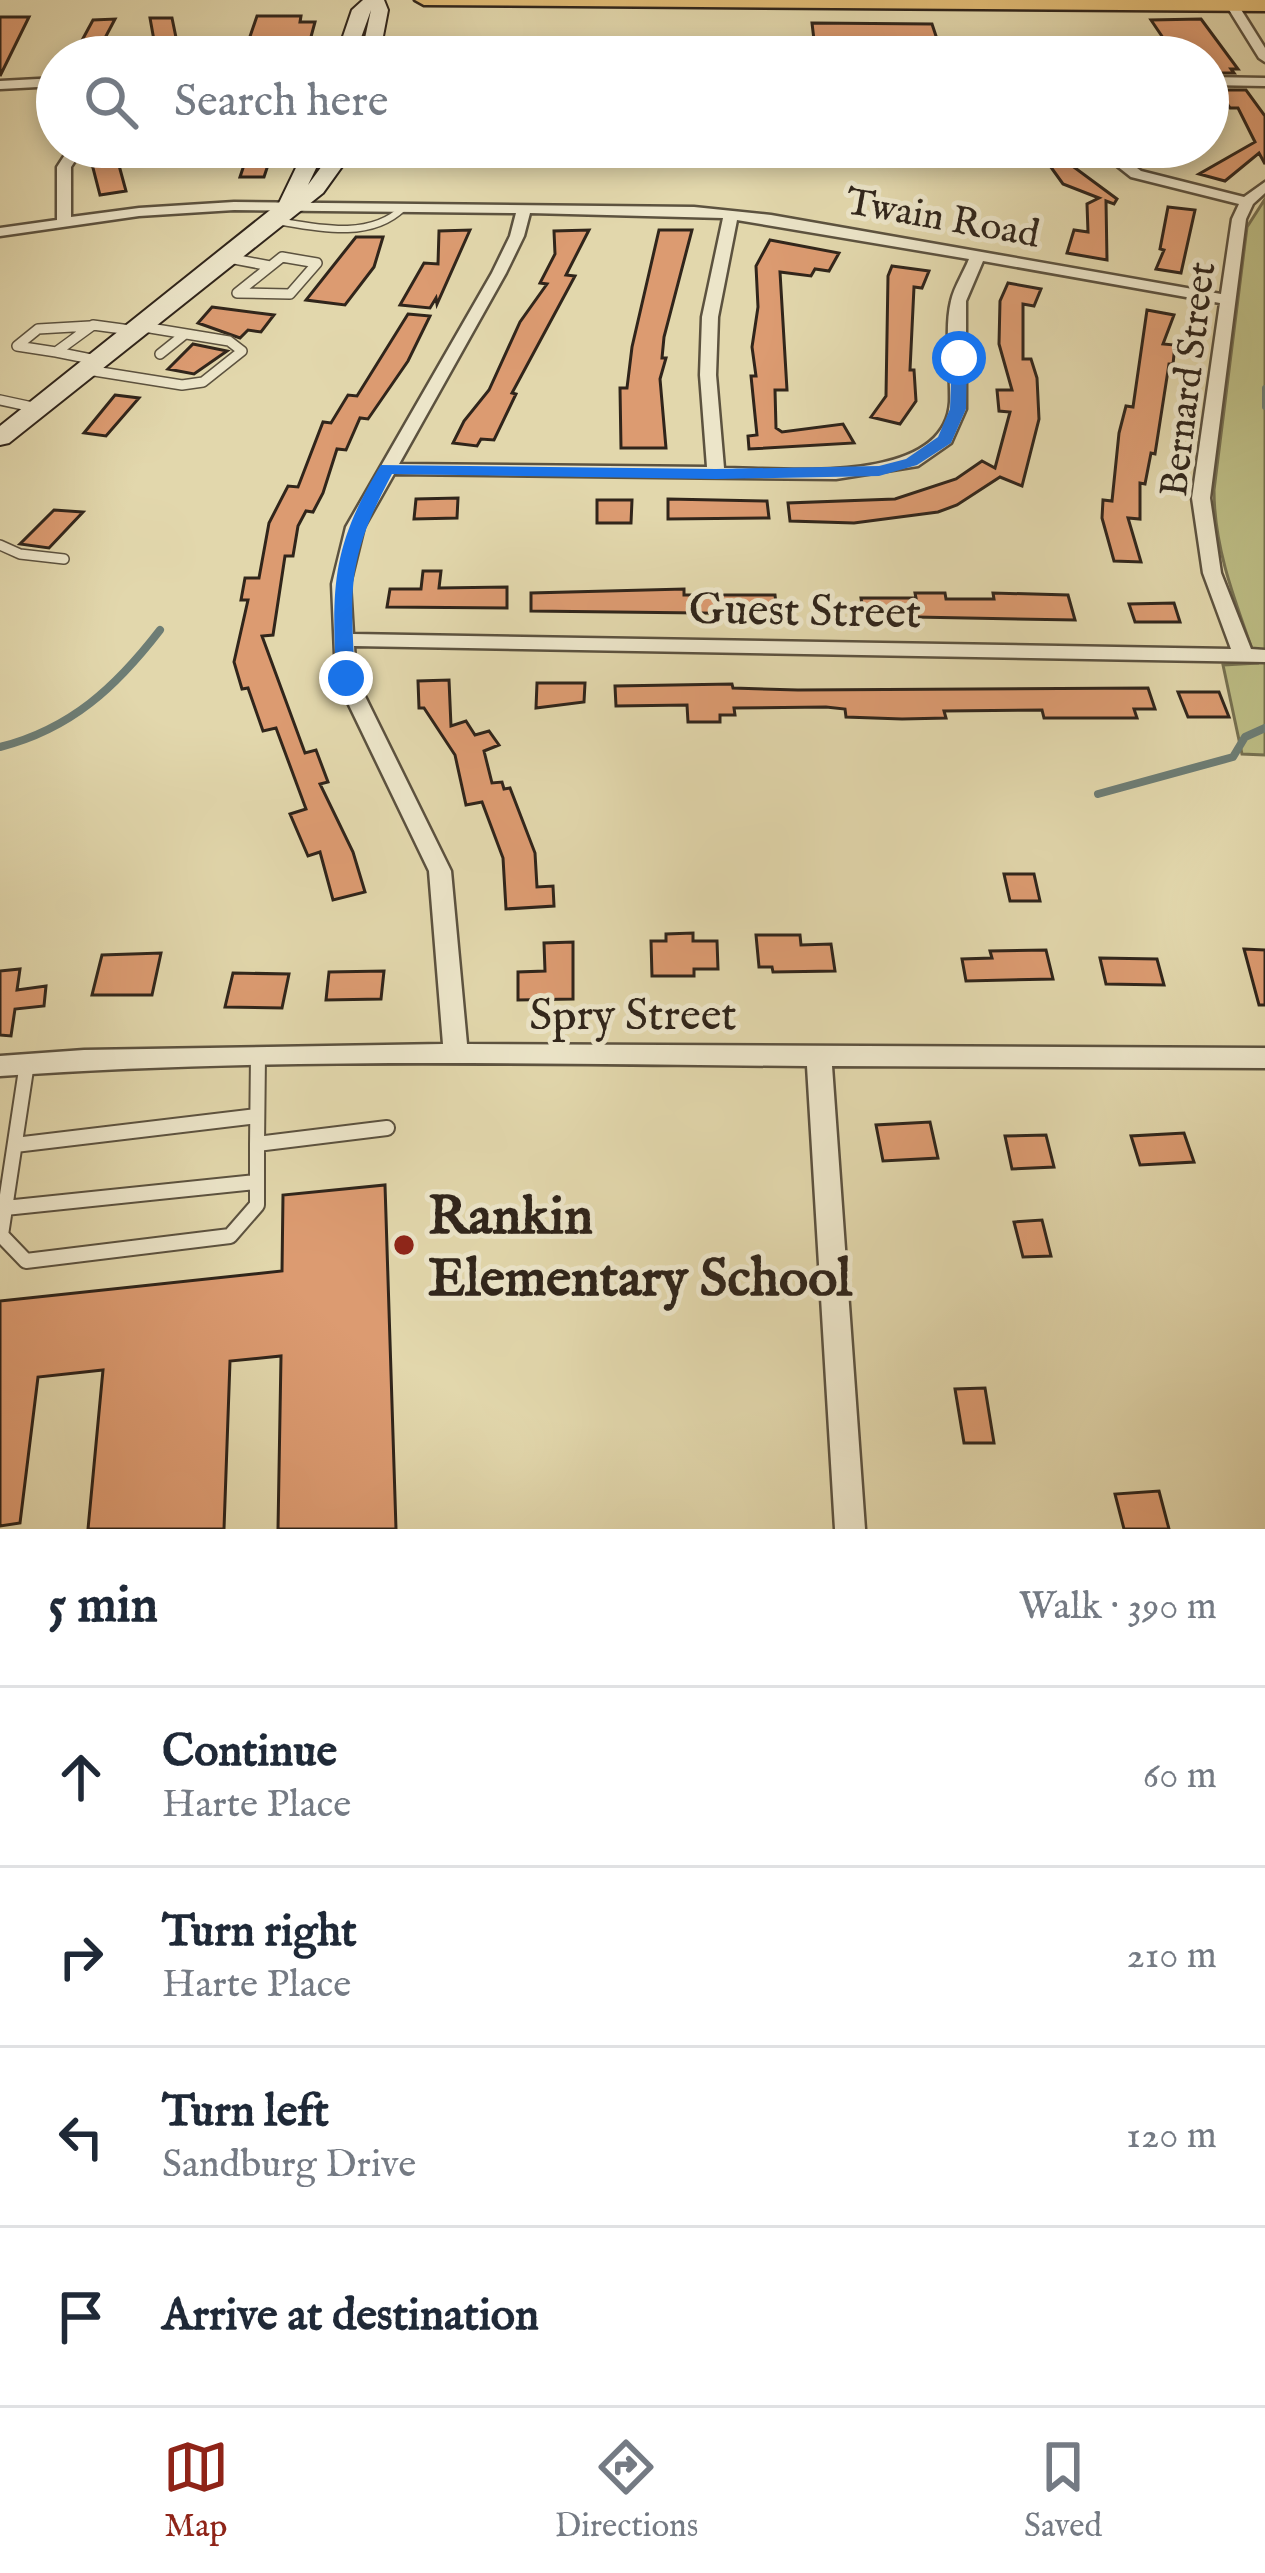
<!DOCTYPE html>
<html lang="en">
<head>
<meta charset="utf-8">
<style>
	body { margin:0; font-family:"IM FELL English",serif; background:#f2f2f3; color:#1f2937 }
	.stop { position:absolute; width:36px; height:36px; margin:-27px; border:9px solid #1a73e8; border-radius:50%; background:#fff }
	.stop.end { background:#1a73e8; border-color:#fff; box-shadow:0 3px 12px #0008 }
	.list { margin:0; padding:0; list-style:none }
	h2 { display:flex; justify-content:space-between; align-items:center; height:156px; margin:0; padding:0 48px; font-size:51px }
	h2 small { font-size:39px; font-weight:400; color:#747a83 }
	.list li { display:grid; grid-template-columns:78px 1fr auto; gap:36px; align-items:center; box-sizing:border-box; height:180px; padding:0 48px; border-top:3px solid #e0e1e3 }
	.list b { display:block; font-size:45px; white-space:nowrap }
	.list p { margin:0; font-size:39px; white-space:nowrap; color:#747a83 }
	.list em { font-size:39px; font-style:normal; color:#747a83 }
	.icon { flex:none; width:66px; height:66px; fill:none; stroke:currentColor; stroke-width:2; stroke-linecap:round; stroke-linejoin:round }
	.map { position:relative; flex:none; width:1265px; height:1529px; overflow:hidden }
	.search { position:absolute; background:#fff; box-shadow:0 6px 18px #0003; left:36px; right:36px; top:36px; height:132px; display:flex; align-items:center; gap:30px; box-sizing:border-box; padding:0 42px; border-radius:66px; color:#747a83; font-size:45px }
	.sheet { height:876px; background:#fff }
	nav { display:flex; justify-content:space-around; align-items:center; box-sizing:border-box; height:168px; border-top:3px solid #e0e1e3; background:#fff; font-size:33px; color:#747a83 }
	nav a { display:grid; justify-items:center; gap:6px }
	nav .on { color:#8f2418 }
	.map>svg:first-child { display:block }
	.green { fill:#bcbc84; stroke:#767050; stroke-width:3 }
	.lines { fill:none; stroke-linecap:round; stroke-linejoin:round }
	.stream-far1 { stroke:#6d7d75; stroke-width:6 }
	.stream { stroke:#6d7d75; stroke-width:8 }
	.building { fill:#dc9b71; stroke:#30251b; stroke-width:3 }
	.service-far2-casing { stroke:#5c523f; stroke-width:9 }
	.service-far1-casing { stroke:#5c523f; stroke-width:12 }
	.service-casing { stroke:#5c523f; stroke-width:18 }
	.minor-casing { stroke:#5c523f; stroke-width:5 }
	.secondary-casing { stroke:#30251b; stroke-width:4 }
	.primary-casing { stroke:#30251b; stroke-width:5 }
	.service-far2 { stroke:#ece5c9; stroke-width:6 }
	.service-far1 { stroke:#ece5c9; stroke-width:9 }
	.service { stroke:#ece5c9; stroke-width:14 }
	.minor { fill:#ece5c9; fill-rule:evenodd }
	.secondary { fill:#ece5c9; fill-rule:evenodd }
	.primary { fill:#e1bc76; fill-rule:evenodd }
	.route { fill:#1a73e8 }
	.poi-dot { fill:#8f2418; stroke:#ece5c9; stroke-width:4.5 }
	.labels { text-anchor:middle; stroke-width:10; stroke-linejoin:round; paint-order:stroke }
	.far-street-label { font-size:39px; fill:#30251b; stroke:#ece5c9 }
	.street-label { font-size:45px; fill:#30251b; stroke:#ece5c9 }
	.near-poi-label { font-size:54px; font-weight:bold; fill:#30251b; stroke:#ece5c9; text-anchor:start }
</style>
</head>
<body>
<div class="map">
<svg width="1265" height="1529" viewBox="0 0 1265 1529">
	<rect width="100%" height="100%" fill="#e2d7ac"/>
	<filter id="stains"><feTurbulence type="fractalNoise" baseFrequency=".00167" numOctaves="4"/><feColorMatrix values="0 0 0 0 .2 0 0 0 0 .09 0 0 0 0 .02 0 0 0 .5 -.17"/></filter>
	<radialGradient id="worn" r=".72"><stop offset=".6" stop-color="#630" stop-opacity="0"/><stop offset="1" stop-color="#630" stop-opacity=".3"/></radialGradient>
	<path class="green" d="M1265,199V755L1242,754L1223,665L1257,663C1237,606 1214,551 1214,490L1247,227Z"/>
	<g class="lines">
		<path class="stream-far1" d="M1265,388V407"/>
		<path class="stream" d="M0,747C71,729 116,687 160,630
			M1098,794L1233,757L1245,737L1265,728"/>
	</g>
	<path class="building" d="M257,16H301L300,22H315L308,48H290L288,54H244Z
		M0,17H29L0,76Z
		M150,18H172L180,57H157Z
		M115,19L95,57H73L93,20Z
		M1201,19L1238,69H1231L1234,73H1208V57H1176L1151,20Z
		M812,23L932,24L943,57H816Z
		M1217,90H1246L1265,116V164L1259,153L1225,181L1199,174L1255,142L1238,108H1230Z
		M114,147L126,191L100,195L92,164Z
		M250,147H274L264,177H240Z
		M1061,151L1071,165L1117,199L1114,204L1106,201L1107,260L1067,253L1074,230L1088,232L1087,204L1099,198L1063,184L1040,152Z
		M1168,207L1195,210L1181,273L1156,269L1164,250L1160,249Z
		M470,230L437,304L436,298L430,308L400,305L424,263L438,264L439,231Z
		M589,230L566,275L575,276L512,393L516,394L494,440L481,439L477,446L453,443L464,421L489,390L520,322L547,284L540,283L555,254L554,231Z
		M659,230H692L664,337L662,358H666L660,379L666,448H621L620,388H627L632,347Z
		M356,237H383L374,267L345,305L306,300Z
		M770,240L839,253L829,271L815,269L811,276L780,272L787,390H775L776,428L782,432L843,424L854,443L749,449L748,436L757,435L751,376H756L752,347L758,307L756,266Z
		M892,266L929,271L922,288L914,287L910,370H914L916,401L900,424L871,417L886,396L888,276Z
		M1008,283L1041,289L1034,306L1023,304V359H1031L1037,378L1039,419L1022,486L1000,477L957,505L938,512L854,523L790,521L788,503L895,499L956,479L982,461L995,468L1010,412L999,411L997,390H1012L999,344L1000,301Z
		M212,307L274,315L261,332L248,330L240,338L198,323Z
		M1147,310L1174,315L1163,344L1175,345L1173,364H1169L1155,454L1151,453L1145,484L1140,483V519L1128,518L1141,562L1114,561L1102,518L1103,500L1112,501L1119,433L1126,406L1133,407Z
		M408,314L430,316L408,361L368,419L360,418L346,450L337,449L323,493L313,512L306,511L298,526L293,556H285L273,635L262,636L305,753L316,750L328,782L320,784L353,852L365,892L333,900L320,852L308,856L290,814L306,809L276,728L263,731L248,688L242,689L234,662L248,600H241L245,578H259L269,523L288,486L298,487L323,422L331,423L348,395L357,396Z
		M193,344L227,351L194,374L168,369Z
		M115,395L139,398L106,436L84,433Z
		M458,498L457,518L414,519L416,499Z
		M668,499L767,501L769,518L668,519Z
		M597,500H632L631,523H597Z
		M54,510L83,512L49,548L20,544Z
		M423,571H441L439,588L507,587V608L387,607L390,589H421Z
		M684,589V595H775L777,614L531,611V593Z
		M915,593H945L946,599H994L993,593L1068,595L1075,620L864,616L861,598H916Z
		M1174,603L1180,622H1135L1129,604Z
		M449,680L451,726L466,721L475,735L489,731L499,745L484,751L492,783L502,782L504,789L510,788L535,853L537,887L553,886L554,906L506,909L503,858L482,802L466,805L455,755L424,708H419L418,681Z
		M537,683H585L584,702L536,708Z
		M732,684L733,688L798,690L1148,688L1155,709H1134L1137,718H1044L1042,710L944,711L946,718L902,719L846,717L845,709L826,707L734,708L735,715H720V722H688L687,705L616,706L615,686Z
		M1178,692H1219L1229,717H1188Z
		M1004,874H1034L1040,901H1010Z
		M693,933V941H717L718,969H694V976H652L651,941H666V934Z
		M756,935H800L801,945L831,944L835,971L773,972L772,967H759Z
		M573,942V999L518,1000V972L545,971L544,943Z
		M1244,949L1265,950V1005H1259Z
		M1046,950L1053,979L966,981L962,959L992,958L990,951Z
		M161,953L152,995H92L102,955Z
		M1100,958L1157,959L1164,985L1106,984Z
		M20,969L17,990L46,986L44,1006L15,1009L11,1036L0,1035V971Z
		M384,971L381,999L326,1000L329,972Z
		M233,973L289,974L282,1008L225,1007Z
		M930,1122L938,1158L883,1161L876,1125Z
		M1184,1133L1194,1162L1140,1165L1131,1136Z
		M1046,1135L1054,1167L1012,1169L1005,1136Z
		M385,1185L396,1529H278L281,1356L230,1361L224,1529H88L103,1370L38,1377L20,1523L0,1526V1301L282,1271L283,1195Z
		M1042,1220L1051,1256L1023,1257L1014,1222Z
		M985,1388L994,1443H964L955,1389Z
		M1159,1491L1169,1529H1124L1115,1494Z"/>
	<g class="lines">
		<defs>
			<path id="service-far2" d="M277,221C318,228 370,240 403,208
				M280,259H291"/>
			<path id="service-far1" d="M282,257L317,263L290,294L237,293Z
				M229,258L270,266
				M56,352L17,346L38,329L90,326
				M160,354L185,334
				M96,360L56,352L93,325L130,330
				M88,370L182,385L203,382L242,351L229,341L144,327
				M0,400L37,408
				M0,545L20,554L64,559"/>
			<path id="service" d="M27,1063L1,1235L26,1261L230,1236L257,1205V1144L387,1128
				M257,1144L258,1056
				M15,1145L257,1116
				M5,1208L256,1182"/>
			<path id="minor" d="M1223,0H1235L1265,48V62L1259,58Z
				M126,50L130,51L131,57H119Z
				M1208,77L1265,78V86L1208,85Z
				M57,78V86L0,89V81Z
				M70,147H84L71,167V217L139,208L234,202L694,207L771,215L1221,294L1232,219L1239,204L1131,177L1093,147H1109L1141,171L1244,197L1265,182V193L1253,204L1246,219L1210,498L1221,573L1251,649L1265,650V662L354,646L356,678L451,871L467,1044L1265,1048V1068L832,1066L865,1529H835L807,1066C539,1064 268,1057 0,1076V1056L84,1050L443,1044L429,871L336,678L332,584L346,527L492,273L510,236L516,213L234,210L139,216L0,236V228L57,220V167ZM530,213L723,218L702,317L700,375L707,467L399,464L506,273L524,236ZM737,220L969,259C964,272 954,287 951,301C944,330 951,371 950,402C945,487 782,468 724,468L716,375L718,317ZM983,261L1220,303L1192,498L1203,573L1231,649L353,634L350,584L364,527L394,474L836,479L918,466L951,443L966,409V301Z"/>
			<path id="secondary" d="M363,0H384L388,10L379,57H361L371,10L354,57H336L352,10Z
				M306,147H326L308,185L336,147H356L323,193L9,443L0,445V426L279,203Z"/>
			<path id="primary" d="M415,0H1265V11L424,5Z"/>
		</defs>
		<use href="#service-far2" class="service-far2-casing"/>
		<use href="#service-far1" class="service-far1-casing"/>
		<use href="#service" class="service-casing"/>
		<use href="#minor" class="minor-casing"/>
		<use href="#secondary" class="secondary-casing"/>
		<use href="#primary" class="primary-casing"/>
		<use href="#service-far2" class="service-far2"/>
		<use href="#service-far1" class="service-far1"/>
		<use href="#service" class="service"/>
		<use href="#minor" class="minor"/>
		<use href="#secondary" class="secondary"/>
		<use href="#primary" class="primary"/>
	</g>
	<path class="route" d="M959,353L967,358L966,409L951,443L917,465L879,476L716,479L392,474C347,558 350,585 355,678L346,684L336,678C332,586 331,547 381,465L716,469L879,466L906,459L938,437L950,409L952,358Z"/>
	<circle class="poi-dot" cx="404" cy="1245" r="12"/>
	<g class="labels">
		<g class="far-street-label">
			<text transform="translate(943 216) rotate(10)" y="14">Twain Road</text>
			<text transform="translate(1186 379) rotate(-83)" y="14">Bernard Street</text>
		</g>
		<g class="street-label">
			<text transform="translate(805 609) rotate(1)" y="16">Guest Street</text>
			<text x="633" y="1029">Spry Street</text>
		</g>
		<g class="near-poi-label">
			<text x="428" y="1233">Rankin<tspan x="428" dy="62">Elementary School</tspan></text>
		</g>
	</g>
	<rect width="100%" height="100%" filter="url(#stains)"/>
	<rect width="100%" height="100%" fill="url(#worn)"/>
</svg>
<div class="stop" style="left:959px;top:358px"></div>
<div class="stop end" style="left:346px;top:678px"></div>
<div class="search"><svg class="icon" aria-label="search" viewBox="0 0 24 24"><circle cx="10" cy="10" r="6"/><path d="M15 15l6 6"/></svg>Search here</div>
</div>
<section class="sheet">
<h2>5 min<small>Walk · 390 m</small></h2>
<ul class="list">
<li><svg class="icon" aria-label="ahead" viewBox="0 0 24 24"><path d="M12 20V5M6 11l6-6 6 6"/></svg><div><b>Continue</b><p>Harte Place</p></div><em>60 m</em></li>
<li><svg class="icon" aria-label="right" viewBox="0 0 24 24"><path d="M7 20v-9h11M14 6l5 5-5 5"/></svg><div><b>Turn right</b><p>Harte Place</p></div><em>210 m</em></li>
<li><svg class="icon" aria-label="left" viewBox="0 0 24 24"><path d="M17 20v-9H6M10 6l-5 5 5 5"/></svg><div><b>Turn left</b><p>Sandburg Drive</p></div><em>120 m</em></li>
<li><svg class="icon" aria-label="arrive" viewBox="0 0 24 24"><path d="M6 21V4h12l-3 4 3 4H6"/></svg><div><b>Arrive at destination</b></div></li>
</ul>
</section>
<nav>
<a class="on"><svg class="icon" aria-label="map" viewBox="0 0 24 24"><path d="M3 6l6-2 6 2 6-2v14l-6 2-6-2-6 2zM9 4v14M15 6v14"/></svg>Map</a>
<a><svg class="icon" aria-label="directions" viewBox="0 0 24 24"><path d="M12 3l9 9-9 9-9-9zM9 14v-3h6M13 9l2 2-2 2"/></svg>Directions</a>
<a><svg class="icon" aria-label="saved" viewBox="0 0 24 24"><path d="M7 4h10v16l-5-4-5 4z"/></svg>Saved</a>
</nav>
</body>
</html>
